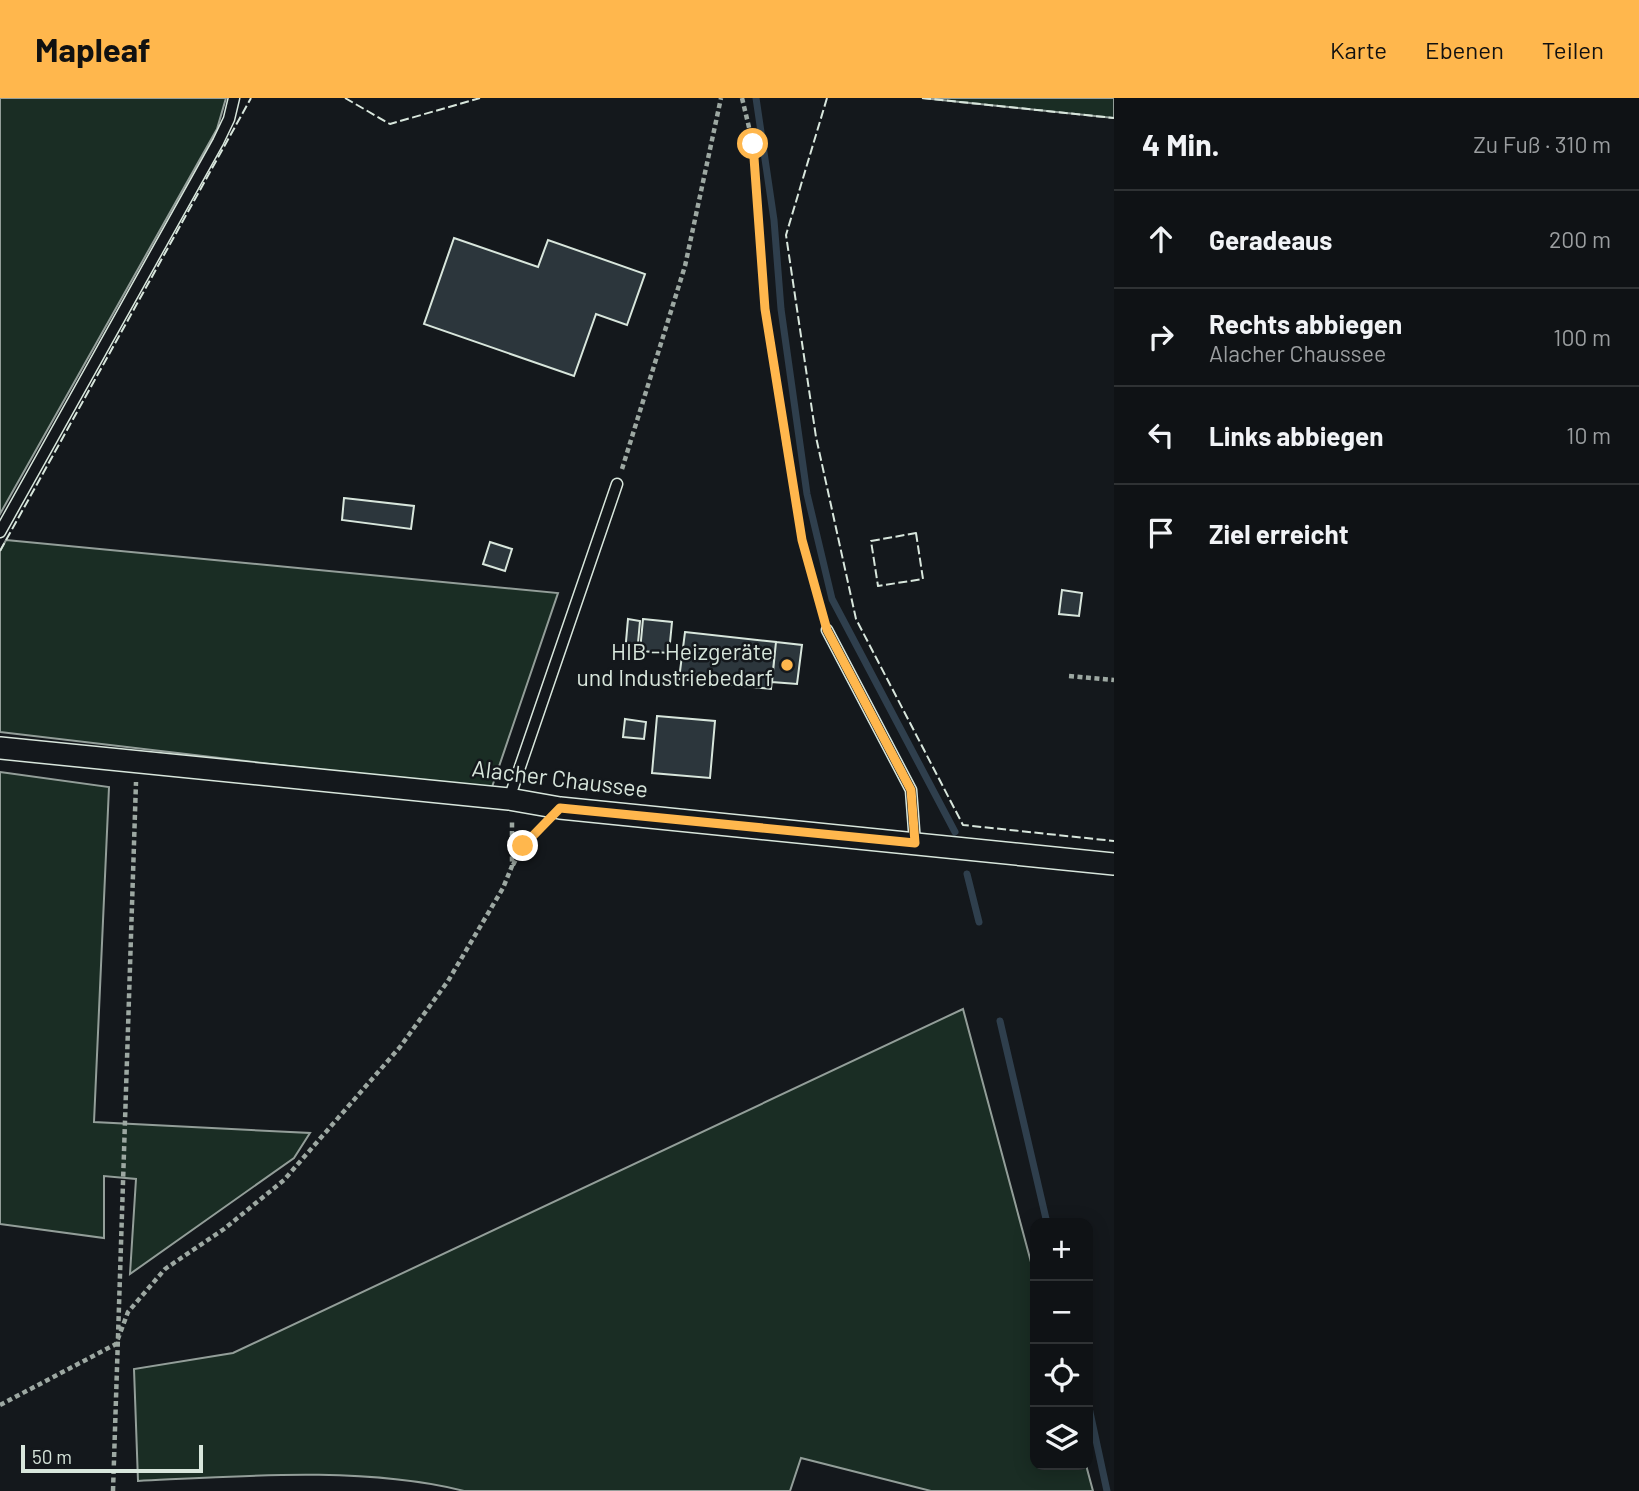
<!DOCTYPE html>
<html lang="de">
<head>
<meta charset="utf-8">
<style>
	body { margin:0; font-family:Barlow,sans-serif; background:#181b1e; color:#f1f3f6 }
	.controls { position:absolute; right:21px; bottom:21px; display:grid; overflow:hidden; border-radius:14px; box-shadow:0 4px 18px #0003 }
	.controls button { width:63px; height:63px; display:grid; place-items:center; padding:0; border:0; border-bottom:2px solid #2f3234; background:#0f1215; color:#f1f3f6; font:35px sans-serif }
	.scale { position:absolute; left:21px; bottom:18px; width:182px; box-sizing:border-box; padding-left:7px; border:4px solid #d8e6dc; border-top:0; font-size:19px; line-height:24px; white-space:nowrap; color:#d8e6dc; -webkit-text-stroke:5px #14181c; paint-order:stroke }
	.stop { position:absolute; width:21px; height:21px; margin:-16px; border:5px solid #ffb74d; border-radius:50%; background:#fff }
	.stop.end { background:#ffb74d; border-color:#fff; box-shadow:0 2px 7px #0008 }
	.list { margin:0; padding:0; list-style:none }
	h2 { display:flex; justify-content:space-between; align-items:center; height:91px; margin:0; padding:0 28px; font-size:30px }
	h2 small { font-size:23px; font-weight:400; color:#9b9ea0 }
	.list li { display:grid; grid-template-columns:46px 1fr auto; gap:21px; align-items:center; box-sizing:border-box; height:98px; padding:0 28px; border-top:2px solid #2f3234 }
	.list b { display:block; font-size:26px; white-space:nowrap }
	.list p { margin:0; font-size:23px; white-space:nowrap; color:#9b9ea0 }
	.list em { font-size:23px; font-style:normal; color:#9b9ea0 }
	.icon { flex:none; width:38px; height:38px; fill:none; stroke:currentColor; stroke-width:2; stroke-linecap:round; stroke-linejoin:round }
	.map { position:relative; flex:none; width:1114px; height:1393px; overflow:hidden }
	header { display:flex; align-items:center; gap:42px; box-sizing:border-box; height:98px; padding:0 35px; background:#ffb74d; color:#111 }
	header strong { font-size:33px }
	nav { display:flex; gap:38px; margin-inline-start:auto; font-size:24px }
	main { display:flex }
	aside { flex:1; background:#0f1215 }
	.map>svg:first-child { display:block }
	.green { fill:#1a2d24; stroke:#939e99; stroke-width:2 }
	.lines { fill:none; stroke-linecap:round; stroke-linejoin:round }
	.stream { stroke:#2f3f4d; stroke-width:7 }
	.building { fill:#2c363c; stroke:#d8e6dc; stroke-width:2 }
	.service-casing { stroke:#d8e6dc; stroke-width:13 }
	.minor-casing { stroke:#d8e6dc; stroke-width:24 }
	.path { stroke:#9da8a2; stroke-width:4.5; stroke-dasharray:5 3.5; stroke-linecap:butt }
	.service { stroke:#14181c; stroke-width:10 }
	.minor { stroke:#14181c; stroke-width:21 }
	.fence { stroke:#d8e6dc; stroke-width:2; stroke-dasharray:9 3.5; stroke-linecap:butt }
	.route { stroke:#ffb74d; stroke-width:9 }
	.poi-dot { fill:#ffb74d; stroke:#14181c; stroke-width:2.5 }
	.labels { text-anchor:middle; stroke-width:5; stroke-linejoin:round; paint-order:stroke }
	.poi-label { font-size:23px; fill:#d8e6dc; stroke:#14181c; text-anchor:end }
	.street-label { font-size:23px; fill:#d8e6dc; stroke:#14181c }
</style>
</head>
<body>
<header>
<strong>Mapleaf</strong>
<nav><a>Karte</a><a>Ebenen</a><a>Teilen</a></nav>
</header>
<main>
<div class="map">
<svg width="1114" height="1393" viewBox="0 0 1114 1393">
	<rect width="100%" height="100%" fill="#14181c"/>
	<path class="green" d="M0,0H226L217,31L0,416Z
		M922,0H1114V20Z
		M6,442L558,495L491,692L0,634V453Z
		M0,674L109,689L94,1024L310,1035L294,1060L130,1176L136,1081L104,1078V1140L0,1126Z
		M963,911L1035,1179V1367H1086L1093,1393H931L801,1360L790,1393H464C364,1368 240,1378 138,1383L134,1271L233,1255Z"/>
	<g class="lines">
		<path class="stream" d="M756,0L774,122L781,211L807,396L832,501L955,734
			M967,776L979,824
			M1000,923L1047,1125
			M1088,1305L1107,1393"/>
	</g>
	<path class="building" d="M454,140L538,169L548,142L645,176L627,227L596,216L574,278L424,226Z
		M344,400L414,408L411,431L342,422Z
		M490,444L512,451L505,473L483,466Z
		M1062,492L1082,495L1079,518L1059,516Z
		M628,521L640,523L637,556L625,555Z
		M643,521L672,524L669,555L640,553Z
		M685,534L776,544L771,591L679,581Z
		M776,544L802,547L797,586L772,584Z
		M657,618L715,623L710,680L652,675Z
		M625,621L646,624L644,641L623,639Z"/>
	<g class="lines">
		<defs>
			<path id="service" d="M0,434L218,44L229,21L234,0
				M827,532L911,692L915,745
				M509,701L617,386"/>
			<path id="minor" d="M0,650L509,701L560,710L1114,766"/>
		</defs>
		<use href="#service" class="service-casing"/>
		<use href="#minor" class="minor-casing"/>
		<path class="path" d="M742,0L753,46L765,211L785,347L802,441L822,518
			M622,371L685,168L721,0
			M1069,578L1114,582
			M513,767L523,748L540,729
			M0,1307L116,1246L128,1214L165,1171L224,1131L284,1082L400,949L448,883L503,790L512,768V722
			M113,1393L136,684"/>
		<use href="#service" class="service"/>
		<use href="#minor" class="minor"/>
		<path class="fence" d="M345,0L390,26L480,0
			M827,0L786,137L816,339L856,521L963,727L1114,743
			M922,0L1114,20
			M916,435L923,481L878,488L871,443Z
			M0,453L251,0"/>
	</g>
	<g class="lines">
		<path class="route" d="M523,748L560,710L915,745L911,692L827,532L802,442L765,211L753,46"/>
	</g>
	<circle class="poi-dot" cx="787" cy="567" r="7"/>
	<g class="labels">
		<g class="poi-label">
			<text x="773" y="562">HIB - Heizgeräte<tspan x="773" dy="26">und Industriebedarf</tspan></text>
		</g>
		<g class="street-label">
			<text transform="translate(560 681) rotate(7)" y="8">Alacher Chaussee</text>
		</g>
	</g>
</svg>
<div class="controls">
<button>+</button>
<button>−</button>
<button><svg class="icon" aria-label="locate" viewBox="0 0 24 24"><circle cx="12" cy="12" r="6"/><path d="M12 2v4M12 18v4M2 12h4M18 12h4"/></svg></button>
<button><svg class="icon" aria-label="layers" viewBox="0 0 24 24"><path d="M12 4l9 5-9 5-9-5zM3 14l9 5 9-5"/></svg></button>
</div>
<div class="scale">50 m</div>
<div class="stop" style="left:753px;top:46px"></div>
<div class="stop end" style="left:523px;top:748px"></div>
</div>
<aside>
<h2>4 Min.<small>Zu Fuß · 310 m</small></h2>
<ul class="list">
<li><svg class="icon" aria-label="ahead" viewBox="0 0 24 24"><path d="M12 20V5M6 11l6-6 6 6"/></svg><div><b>Geradeaus</b></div><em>200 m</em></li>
<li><svg class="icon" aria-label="right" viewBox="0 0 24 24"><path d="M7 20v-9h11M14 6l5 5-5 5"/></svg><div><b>Rechts abbiegen</b><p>Alacher Chaussee</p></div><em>100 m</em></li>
<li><svg class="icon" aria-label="left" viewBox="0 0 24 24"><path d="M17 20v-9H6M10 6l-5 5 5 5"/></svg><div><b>Links abbiegen</b></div><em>10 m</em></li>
<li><svg class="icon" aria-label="arrive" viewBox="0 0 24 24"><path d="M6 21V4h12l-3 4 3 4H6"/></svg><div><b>Ziel erreicht</b></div></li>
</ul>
</aside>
</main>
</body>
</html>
